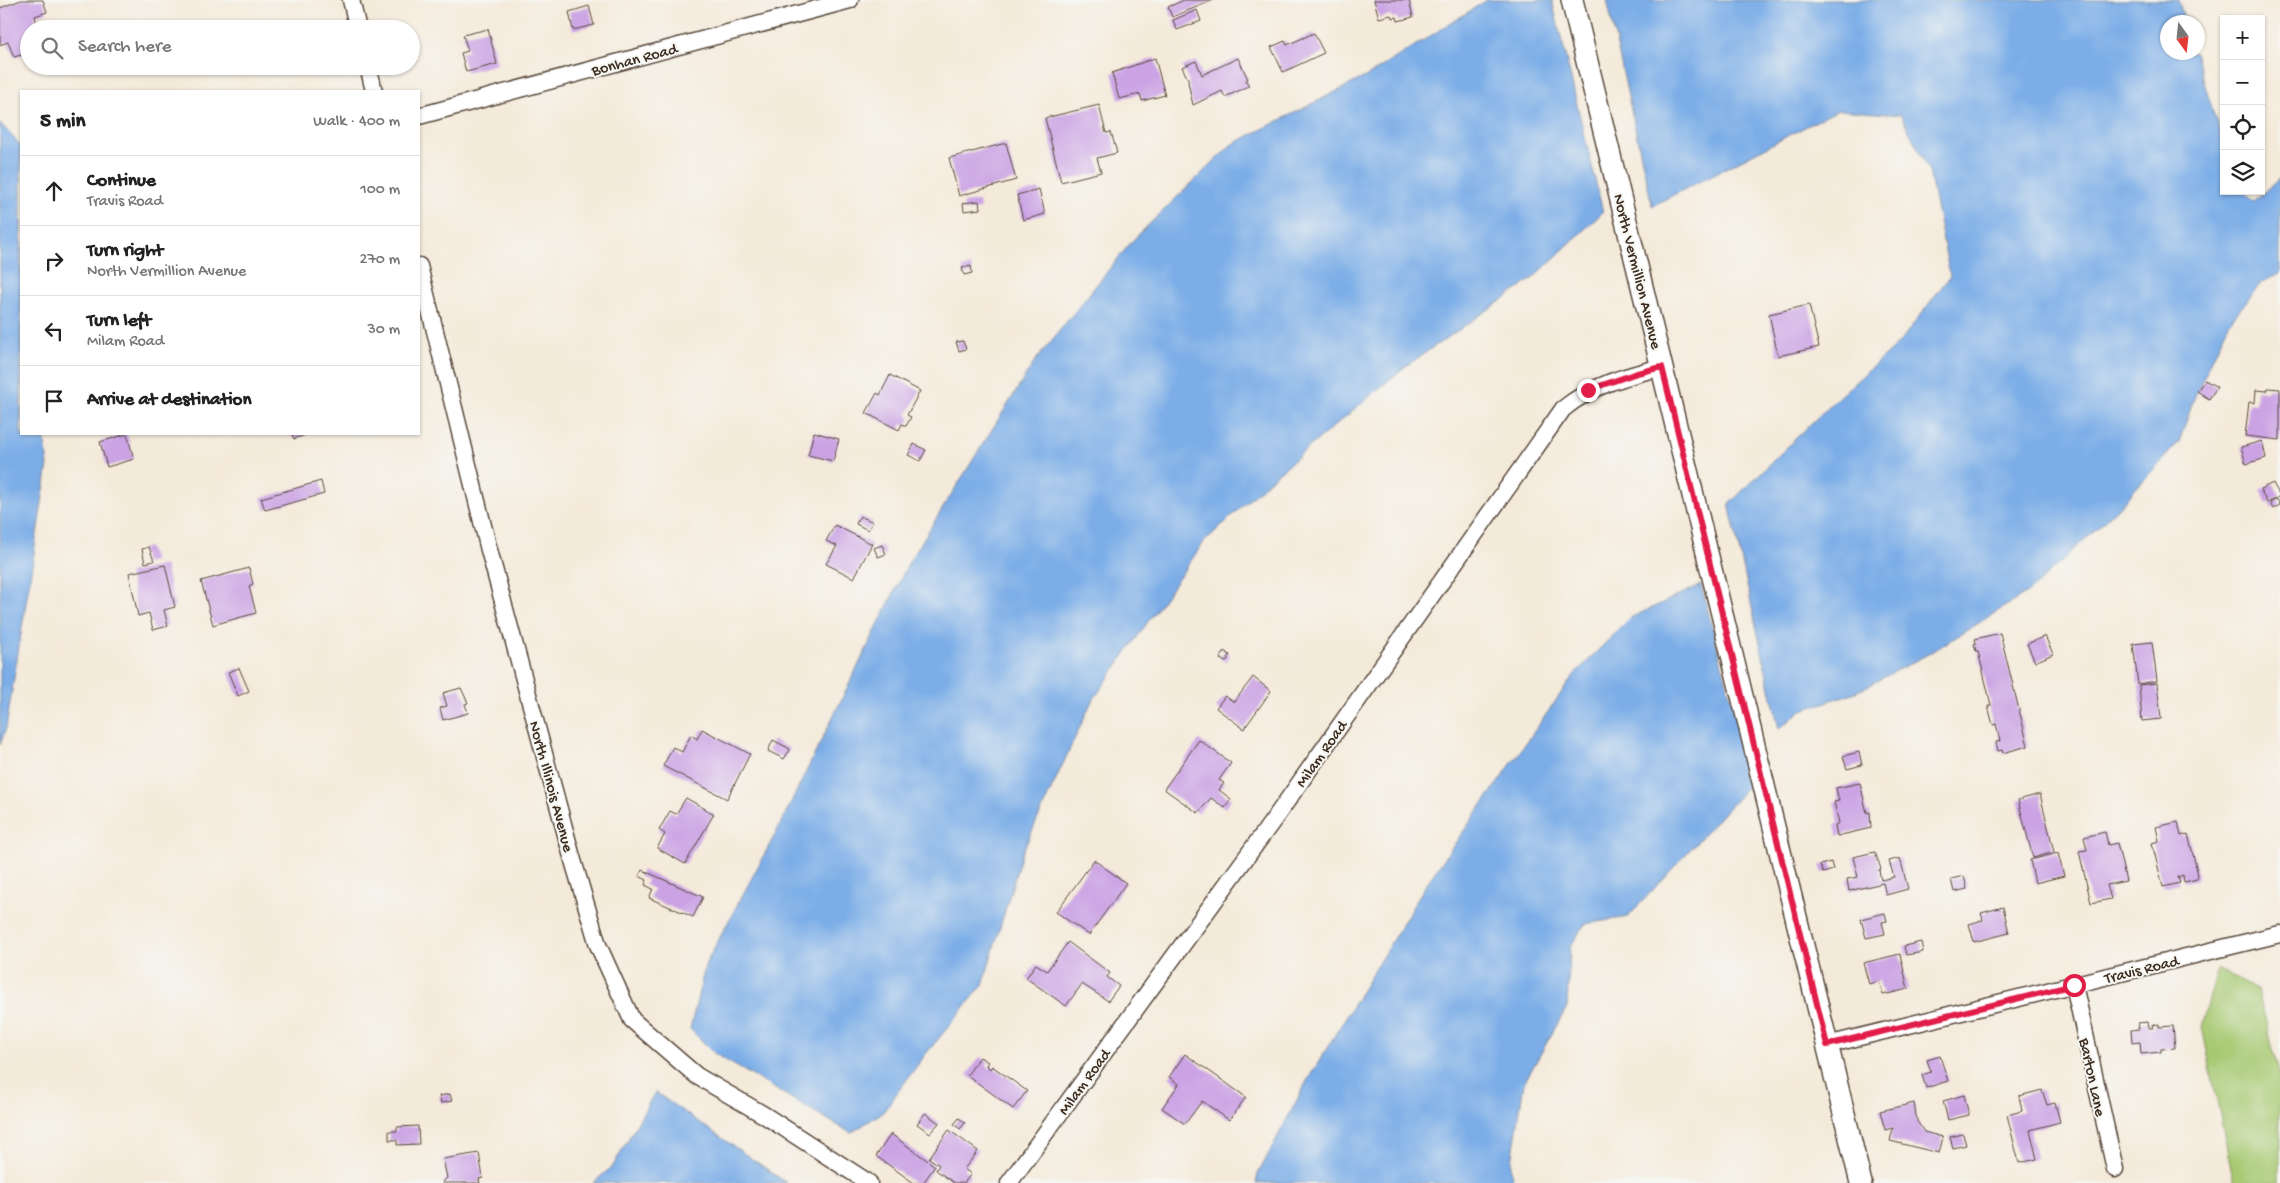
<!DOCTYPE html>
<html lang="en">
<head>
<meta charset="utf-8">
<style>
	body { margin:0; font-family:"Gochi Hand",sans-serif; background:#f6f6f6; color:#222 }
	.controls { position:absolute; right:15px; top:15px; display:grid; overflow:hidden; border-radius:0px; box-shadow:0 1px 4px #0004 }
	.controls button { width:45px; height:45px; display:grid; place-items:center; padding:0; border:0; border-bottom:1px solid #e0e0e0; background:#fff; color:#222; font:25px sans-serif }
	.compass { position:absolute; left:2160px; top:15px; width:45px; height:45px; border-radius:50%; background:#fff; box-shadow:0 1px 4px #0004; rotate:165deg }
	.stop { position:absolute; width:15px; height:15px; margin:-11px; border:4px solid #e11d48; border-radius:50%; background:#fff }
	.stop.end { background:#e11d48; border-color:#fff; box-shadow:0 1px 5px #0008 }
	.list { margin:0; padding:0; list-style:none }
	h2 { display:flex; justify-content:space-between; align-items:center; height:65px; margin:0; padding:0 20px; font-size:21px }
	h2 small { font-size:16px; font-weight:400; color:#767676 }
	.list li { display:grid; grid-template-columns:32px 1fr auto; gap:15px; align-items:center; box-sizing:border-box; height:70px; padding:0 20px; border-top:1px solid #e0e0e0 }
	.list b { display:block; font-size:19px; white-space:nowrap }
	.list p { margin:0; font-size:16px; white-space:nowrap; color:#767676 }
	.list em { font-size:16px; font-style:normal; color:#767676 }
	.icon { flex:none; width:28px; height:28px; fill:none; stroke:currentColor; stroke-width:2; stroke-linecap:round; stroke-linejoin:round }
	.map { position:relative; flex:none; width:2280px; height:1183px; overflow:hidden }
	.search { position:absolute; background:#fff; box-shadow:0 1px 4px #0004; left:20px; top:20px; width:400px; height:55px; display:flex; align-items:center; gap:12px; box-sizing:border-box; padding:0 18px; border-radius:28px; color:#767676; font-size:19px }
	.panel { position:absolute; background:#fff; box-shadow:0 1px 4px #0004; left:20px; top:90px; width:400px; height:345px; border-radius:0px }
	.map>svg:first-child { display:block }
	.green { fill:#a7c972; stroke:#717a48 }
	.water { fill:#7bade7; stroke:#5b6c82 }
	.building { fill:#cba3e4 }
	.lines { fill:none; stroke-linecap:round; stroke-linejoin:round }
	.minor-casing { stroke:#57473a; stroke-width:19 }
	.tertiary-casing { stroke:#57473a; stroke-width:24 }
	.minor { stroke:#fff; stroke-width:16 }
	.tertiary { stroke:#fff; stroke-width:21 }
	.route { stroke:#e11d48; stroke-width:6 }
	.labels { text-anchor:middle; stroke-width:4; stroke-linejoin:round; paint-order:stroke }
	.street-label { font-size:16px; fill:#3b2a1e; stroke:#f6f6f2 }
</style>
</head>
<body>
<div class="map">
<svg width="2280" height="1183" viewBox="0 0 2280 1183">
	<rect width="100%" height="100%" fill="#f6f6f2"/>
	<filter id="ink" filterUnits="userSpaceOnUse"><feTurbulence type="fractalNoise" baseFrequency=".02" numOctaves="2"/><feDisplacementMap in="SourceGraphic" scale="10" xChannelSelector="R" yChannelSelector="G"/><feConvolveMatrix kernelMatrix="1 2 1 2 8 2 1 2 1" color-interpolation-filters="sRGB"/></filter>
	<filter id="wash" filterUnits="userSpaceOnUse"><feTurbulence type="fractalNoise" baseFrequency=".0096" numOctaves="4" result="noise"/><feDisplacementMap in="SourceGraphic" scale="20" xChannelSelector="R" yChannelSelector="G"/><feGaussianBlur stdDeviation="1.12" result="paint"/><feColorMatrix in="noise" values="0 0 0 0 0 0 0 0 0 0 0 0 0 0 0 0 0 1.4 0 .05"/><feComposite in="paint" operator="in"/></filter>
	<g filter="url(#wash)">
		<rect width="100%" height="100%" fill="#f4eada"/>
		<path class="green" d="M2217,969L2258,991L2280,1076V1183H2234L2202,1027Z"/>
		<path class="water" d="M1487,0H1552L1603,212L1530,281L1406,366L1271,479L1204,542L1091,703L1022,853L983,985L925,1055L883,1112L851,1133L715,1054L690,1029L706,963L777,831L909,562L1035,361L1132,241L1231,145L1367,76Z
			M1607,0H2178L2185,22H2168V52L2195,53L2224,147V191H2244L2254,201L2280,178V274L2262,282L2229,323L2195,396L2179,442L2115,511L2030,591L1932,652L1856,692L1802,710L1779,729L1729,504L1834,401L1899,343L1950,276L1929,171L1901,115L1838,110L1652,206Z
			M0,123L21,146V434H44L48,465L6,728L0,745Z
			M1701,585L1753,781L1628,917L1585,924L1570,947L1567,1007L1524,1083L1511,1168L1513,1183H1256L1258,1174L1307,1081L1427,883L1574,675L1630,618Z
			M655,1092L787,1183H593L613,1166Z"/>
		<g id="blocks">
			<path class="building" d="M21,0H43L47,12L35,16L38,29H29V53L14,57L8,42L0,45V8Z
				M1184,0H1214L1172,17L1168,7Z
				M1374,0H1409L1413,17L1398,21L1397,17L1392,18L1391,15L1379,18Z
				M589,6L594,25L573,30L569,12Z
				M1197,10L1201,21L1177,30L1173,20Z
				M488,29L497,64L466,72L461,53L468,51L463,35Z
				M1314,33L1324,53L1283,72L1271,47L1285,41L1287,45Z
				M1155,58L1165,95L1142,101L1140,94L1119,99L1112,73Z
				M1238,58L1248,79L1246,80L1249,86L1225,97L1222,91L1193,105L1188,82L1189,81L1182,67L1196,61L1202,75Z
				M1099,105L1106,133L1111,132L1117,153L1097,158L1101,172L1061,182L1045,118Z
				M1006,143L1016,180L959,196L949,158Z
				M1039,189L1045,214L1023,220L1017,195Z
				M979,201L980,209L964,211L963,203Z
				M971,266L972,273L964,275L962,268Z
				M1809,305L1819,347L1778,356L1769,314Z
				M963,341L966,349L959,351L956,342Z
				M890,375L920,391L907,415L911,417L906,426L902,424L899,430L866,413L877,393L880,395Z
				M2205,380L2217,387L2209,399L2197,391Z
				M2268,388L2280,389V440L2245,436L2249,402L2255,403L2256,390L2267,391Z
				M814,432L839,439L833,461L808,455Z
				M127,434L134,459L107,467L100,442Z
				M292,434H304L305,435L294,439Z
				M2262,441L2266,458L2246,464L2241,447Z
				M914,444L926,450L920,461L908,455Z
				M321,481L324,494L265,510L261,498Z
				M2273,483L2280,496L2267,503L2260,489Z
				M2277,499L2280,505L2273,509L2270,503Z
				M860,516L873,522L868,530L856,524Z
				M835,525L872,544L854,578L826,564L837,546L826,541Z
				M882,545L886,554L878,557L874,548Z
				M149,547L154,561L145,563L142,549Z
				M165,565L175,607L164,610L168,626L153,630L149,613L138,616L129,573Z
				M249,568L253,584L249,586L256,613L213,625L201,581Z
				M2000,633L2028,746L2003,753L2002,750L1998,751L1996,742L2000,741L1996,724L1993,725L1988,706L1991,705L1978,651H1976L1974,644L1976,643L1975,639Z
				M2045,636L2053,654L2035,662L2027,644Z
				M2152,642L2157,681L2138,684L2133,644Z
				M1224,651L1230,655L1226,662L1220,659Z
				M239,668L249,691L238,696L228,672Z
				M1253,677L1271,691L1244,729L1216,708L1225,696L1234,702Z
				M2157,683L2161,719L2142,721L2139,685Z
				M461,688L468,703L465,704L468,713L443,720L440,708L447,706L443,693Z
				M702,729L750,754L727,799L663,766L673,747L682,752L691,735L697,739Z
				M773,740L790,749L784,759L768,751Z
				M1199,740L1231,763L1219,780L1224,783L1219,790L1231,799L1225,808L1211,798L1198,813L1164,789Z
				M1859,752L1862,765L1847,769L1843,756Z
				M1860,783L1867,813L1870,812L1871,828L1837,836L1835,825L1839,823L1834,802L1839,801L1836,788Z
				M2040,794L2054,852L2033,858L2018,800Z
				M686,798L714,814L685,864L657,848L665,834L659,830L670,811L676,814Z
				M2178,822L2181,836L2188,834L2198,875L2197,879L2184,882L2183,875L2178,877L2180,883L2163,887L2152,843L2159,841L2156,827Z
				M2105,832L2108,845L2117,843L2126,881L2107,885L2111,899L2091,903L2079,851L2087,850L2084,837Z
				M1875,852L1881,869L1879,870L1881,880L1894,877L1889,861L1900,858L1908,889L1886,895L1883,883L1849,891L1847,879L1858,877L1853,857Z
				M2058,853L2064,876L2035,883L2030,860Z
				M1094,860L1126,883L1089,935L1056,912Z
				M1831,862L1833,870L1823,873L1820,865Z
				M642,870L703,897L693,917L649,898L653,889L645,885L647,880L639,876Z
				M1964,876L1967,889L1954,892L1951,879Z
				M2003,907L2009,933L1974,942L1969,924L1983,920L1981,913Z
				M1885,913L1887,921L1882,922L1885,934L1866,938L1861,919Z
				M1068,942L1110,973L1107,977L1119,986L1108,1001L1082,984L1066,1006L1026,978L1036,964L1047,971Z
				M1921,942L1923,952L1906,955L1904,946Z
				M1900,954L1908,989L1883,995L1879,981L1869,984L1863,963Z
				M2148,1022L2149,1028H2153L2152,1025L2159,1024V1027L2173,1026L2175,1048L2161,1049V1052L2141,1054L2140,1042L2132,1043L2131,1030L2139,1029L2138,1023Z
				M1185,1054L1246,1097L1229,1120L1202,1101L1185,1124L1162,1108L1179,1084L1169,1077Z
				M1940,1056L1948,1081L1926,1088L1922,1075L1931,1072L1927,1060Z
				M980,1057L988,1062L986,1065L990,1069L992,1066L1027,1091L1013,1109L967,1075Z
				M2042,1090L2047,1105L2055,1103L2060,1122L2030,1130L2037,1159L2019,1163L2007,1115L2022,1111L2019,1096Z
				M450,1094L452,1101L441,1103L439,1096Z
				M1964,1095L1969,1115L1948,1120L1943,1101Z
				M1914,1103L1917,1121L1924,1132L1943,1137L1939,1153L1890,1141L1893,1128L1885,1130L1880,1111Z
				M925,1113L939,1123L930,1133L917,1124Z
				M959,1118L965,1123L960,1129L954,1124Z
				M418,1126L419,1144L397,1145V1140H389V1131H397V1127Z
				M949,1130L978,1151L964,1169L971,1174L964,1183H954L936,1170L939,1165L929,1158Z
				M891,1134L935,1166L923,1183H914L876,1156Z
				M1963,1134L1966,1145L1953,1148L1950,1137Z
				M479,1153L483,1178L479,1179L480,1183H442L447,1178L443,1159Z"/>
		</g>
	</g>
	<g filter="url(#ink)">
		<use href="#blocks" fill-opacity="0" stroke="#57473a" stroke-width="1"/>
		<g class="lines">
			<defs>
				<path id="minor" d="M351,0L358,29
					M368,66L374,91
					M419,116L850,0
					M419,266L489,550L572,857L598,945L632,1020L697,1076L764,1115L869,1183
					M2074,985L2115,1169
					M1827,1045L2280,934
					M1009,1183L1277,815L1563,409C1592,385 1626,376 1662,367"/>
				<path id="tertiary" d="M1572,0L1861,1183"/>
			</defs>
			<use href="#minor" class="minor-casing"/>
			<use href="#tertiary" class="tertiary-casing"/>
			<use href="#minor" class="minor"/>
			<use href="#tertiary" class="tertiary"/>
		</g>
	</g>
	<g class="lines" filter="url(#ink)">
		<path class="route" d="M1588,390L1637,373L1662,367L1827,1045L2074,985"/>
	</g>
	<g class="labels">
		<g class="street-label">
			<text transform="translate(634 58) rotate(-15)" y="6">Bonhan Road</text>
			<text transform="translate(1639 271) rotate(76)" y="6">North Vermillion Avenue</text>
			<text transform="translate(1320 753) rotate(-55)" y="6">Milam Road</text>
			<text transform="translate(553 786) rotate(75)" y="6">North Illinois Avenue</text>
			<text transform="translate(2141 968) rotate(-14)" y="6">Travis Road</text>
			<text transform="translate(2094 1077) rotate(78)" y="6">Barton Lane</text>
			<text transform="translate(1083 1081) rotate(-54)" y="6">Milam Road</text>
		</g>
	</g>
</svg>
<div class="controls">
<button>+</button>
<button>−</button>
<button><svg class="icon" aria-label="locate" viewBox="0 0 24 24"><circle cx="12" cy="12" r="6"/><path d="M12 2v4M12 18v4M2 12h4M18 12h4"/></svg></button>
<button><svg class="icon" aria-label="layers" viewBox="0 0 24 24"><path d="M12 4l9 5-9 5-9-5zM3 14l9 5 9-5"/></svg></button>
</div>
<svg class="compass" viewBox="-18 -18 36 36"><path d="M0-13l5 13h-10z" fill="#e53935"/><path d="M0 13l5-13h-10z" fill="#767676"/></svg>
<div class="stop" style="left:2074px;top:985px"></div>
<div class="stop end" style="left:1588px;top:390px"></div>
<div class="search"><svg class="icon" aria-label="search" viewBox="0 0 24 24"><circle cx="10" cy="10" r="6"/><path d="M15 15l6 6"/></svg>Search here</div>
<section class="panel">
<h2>5 min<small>Walk · 400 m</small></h2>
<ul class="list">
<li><svg class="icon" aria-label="ahead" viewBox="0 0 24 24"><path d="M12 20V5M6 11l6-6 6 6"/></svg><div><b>Continue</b><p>Travis Road</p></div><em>100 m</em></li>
<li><svg class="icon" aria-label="right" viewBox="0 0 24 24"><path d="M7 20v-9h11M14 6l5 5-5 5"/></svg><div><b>Turn right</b><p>North Vermillion Avenue</p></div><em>270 m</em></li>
<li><svg class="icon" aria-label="left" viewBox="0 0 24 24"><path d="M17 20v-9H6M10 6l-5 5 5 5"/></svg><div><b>Turn left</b><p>Milam Road</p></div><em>30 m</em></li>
<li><svg class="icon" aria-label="arrive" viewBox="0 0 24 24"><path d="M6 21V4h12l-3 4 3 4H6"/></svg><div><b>Arrive at destination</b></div></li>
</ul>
</section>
</div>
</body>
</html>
